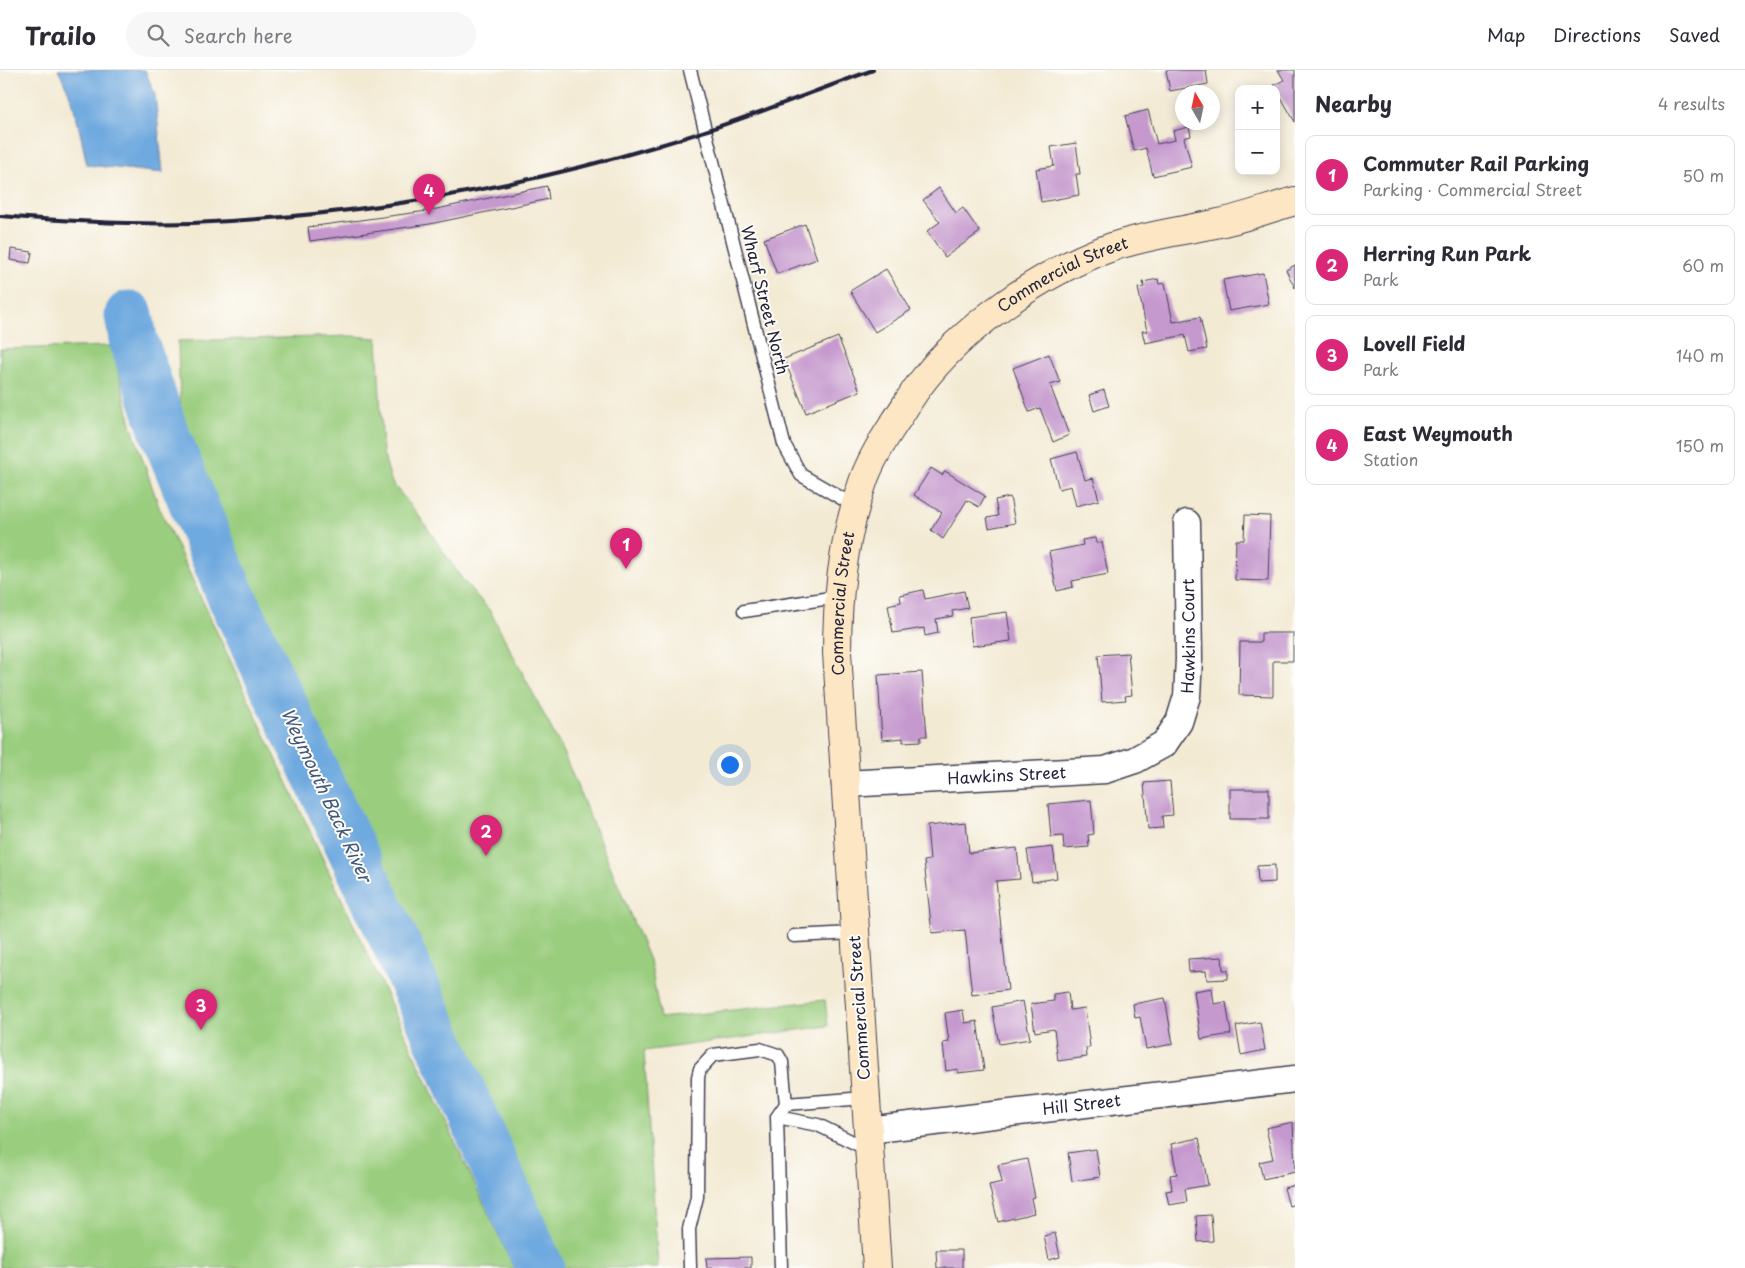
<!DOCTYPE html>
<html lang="en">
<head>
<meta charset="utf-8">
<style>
	body { margin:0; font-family:"Playpen Sans",sans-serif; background:#f7f7f7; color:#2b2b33 }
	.controls { position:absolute; right:15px; top:15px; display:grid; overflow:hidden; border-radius:10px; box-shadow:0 2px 12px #0003 }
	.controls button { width:45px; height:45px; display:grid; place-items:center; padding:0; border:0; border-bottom:1px solid #e1e1e2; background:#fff; color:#2b2b33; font:25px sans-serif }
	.compass { position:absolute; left:1175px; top:15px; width:45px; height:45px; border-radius:50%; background:#fff; box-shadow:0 2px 12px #0003; rotate:351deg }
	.you { position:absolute; left:729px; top:694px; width:18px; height:18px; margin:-12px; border:4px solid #fff; border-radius:50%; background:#1a73e8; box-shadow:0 0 0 8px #1a73e833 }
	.badge { display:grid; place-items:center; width:32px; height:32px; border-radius:50%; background:#db2777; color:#fff; font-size:16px; font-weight:700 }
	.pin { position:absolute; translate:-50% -41px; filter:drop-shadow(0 1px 2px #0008) }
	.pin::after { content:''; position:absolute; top:26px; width:18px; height:15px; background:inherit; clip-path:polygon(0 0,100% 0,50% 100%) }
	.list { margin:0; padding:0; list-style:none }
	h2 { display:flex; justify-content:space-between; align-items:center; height:65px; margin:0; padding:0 20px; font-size:21px }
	h2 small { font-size:16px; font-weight:400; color:#7c7c81 }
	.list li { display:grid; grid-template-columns:32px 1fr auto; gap:15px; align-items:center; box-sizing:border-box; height:80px; margin:0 10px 10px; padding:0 10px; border:1px solid #e1e1e2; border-radius:10px }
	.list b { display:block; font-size:19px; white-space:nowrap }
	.list p { margin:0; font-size:16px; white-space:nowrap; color:#7c7c81 }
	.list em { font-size:16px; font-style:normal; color:#7c7c81 }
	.icon { flex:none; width:28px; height:28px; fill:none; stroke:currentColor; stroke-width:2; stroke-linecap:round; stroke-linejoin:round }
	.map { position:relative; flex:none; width:1295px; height:1198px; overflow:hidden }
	header { display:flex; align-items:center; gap:30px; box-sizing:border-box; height:70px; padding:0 25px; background:#fff; border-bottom:1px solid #e1e1e2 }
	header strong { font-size:24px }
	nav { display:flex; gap:28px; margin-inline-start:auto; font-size:18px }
	.search { width:350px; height:45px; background:#f7f7f7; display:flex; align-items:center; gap:12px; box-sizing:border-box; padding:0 18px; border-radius:28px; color:#7c7c81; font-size:19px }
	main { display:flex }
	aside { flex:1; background:#fff }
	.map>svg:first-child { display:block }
	.green { fill:#9acd7e; stroke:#5e785c }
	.water { fill:#6ea9df; stroke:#48668d }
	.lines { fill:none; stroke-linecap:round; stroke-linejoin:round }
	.river { stroke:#6ea9df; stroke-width:49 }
	.building { fill:#c598ce }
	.service-casing { stroke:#414052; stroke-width:15 }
	.minor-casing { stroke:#414052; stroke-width:29 }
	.secondary-casing { stroke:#414052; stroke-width:30 }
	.service { stroke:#fff; stroke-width:12 }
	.minor { stroke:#fff; stroke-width:26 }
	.secondary { stroke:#fce6c4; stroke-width:28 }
	.rail { stroke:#22223b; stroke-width:4 }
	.labels { text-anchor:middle; stroke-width:4; stroke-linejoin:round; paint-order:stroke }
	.street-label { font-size:16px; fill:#22223b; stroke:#fdfcf7 }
	.water-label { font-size:18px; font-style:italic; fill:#40587d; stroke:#fdfcf7 }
</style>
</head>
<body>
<header>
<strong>Trailo</strong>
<div class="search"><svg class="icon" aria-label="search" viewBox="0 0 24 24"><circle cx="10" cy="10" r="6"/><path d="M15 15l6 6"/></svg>Search here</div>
<nav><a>Map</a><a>Directions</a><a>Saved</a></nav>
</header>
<main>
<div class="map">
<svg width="1295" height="1198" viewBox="0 0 1295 1198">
	<rect width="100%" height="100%" fill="#fdfcf7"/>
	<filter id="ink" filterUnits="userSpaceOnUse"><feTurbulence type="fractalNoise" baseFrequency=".02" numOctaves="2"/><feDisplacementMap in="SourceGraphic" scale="10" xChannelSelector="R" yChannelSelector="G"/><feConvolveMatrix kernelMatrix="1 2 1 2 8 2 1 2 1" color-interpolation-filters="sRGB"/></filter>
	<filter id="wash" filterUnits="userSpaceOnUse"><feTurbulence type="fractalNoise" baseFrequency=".0096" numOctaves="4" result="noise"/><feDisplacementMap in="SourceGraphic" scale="20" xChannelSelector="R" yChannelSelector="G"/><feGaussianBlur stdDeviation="1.12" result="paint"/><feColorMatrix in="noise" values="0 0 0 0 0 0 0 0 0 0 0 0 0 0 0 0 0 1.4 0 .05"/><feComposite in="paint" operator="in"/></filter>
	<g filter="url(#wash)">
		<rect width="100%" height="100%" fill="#f3ead4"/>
		<path class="green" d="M353,266L377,268L383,383L392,413L417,443L462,509L490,541L561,677L651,895L660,948L825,930L828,956L644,981L658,1198H558L241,514C222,469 197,423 186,375C179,341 179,305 178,271Z
			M112,276L132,358L160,440L514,1198H0V279Z"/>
		<path class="water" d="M58,0H145L155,25L163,103L87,95C80,63 75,29 58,0Z"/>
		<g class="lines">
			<path class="river" d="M129,245L133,269L163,359L229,521L394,869L540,1198"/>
		</g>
		<g id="blocks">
			<path class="building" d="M1166,0H1206L1208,14L1170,21Z
				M1278,0H1295V52L1274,15L1284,10Z
				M1148,40L1157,74L1175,70L1173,61L1189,57L1191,66L1184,68L1192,97L1153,106L1146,78L1134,81L1125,46Z
				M1076,73L1080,104H1076L1079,125L1041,132L1036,99L1054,96L1051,77Z
				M547,116L549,129L430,154L310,171L308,157L427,141Z
				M939,118L956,143L963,138L980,162L945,187L927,161L940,152L923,130Z
				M805,154L817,189L777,204L764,169Z
				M11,179L32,182L30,193L10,190Z
				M1295,195V218L1286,200Z
				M886,199L911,240L875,262L850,221Z
				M1263,203L1269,234L1229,241L1223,210Z
				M1158,209L1159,214L1165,213L1173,252L1200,247L1207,279L1189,282L1185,265L1145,273L1142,261H1147L1138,218L1144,217L1143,212Z
				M838,267L860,321L806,343L784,289Z
				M1049,284L1060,312L1050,315L1069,365L1053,372L1040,338L1029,342L1013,298Z
				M1104,320L1109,336L1094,341L1089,325Z
				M1077,382L1085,410L1093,408L1099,430L1076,436L1071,416L1059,419L1051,389Z
				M931,398L942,405L945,401L985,426L979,437L967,430L943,469L931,460L942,443L914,425Z
				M1010,427L1015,453L989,458L987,448L998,446L995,430Z
				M1245,445L1270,446L1268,511L1235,510L1236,470H1244Z
				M1095,468L1096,473L1102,472L1108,504L1072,511L1073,517L1057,521L1049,482L1083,475L1082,470Z
				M923,520L925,529L964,521L968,538L952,541L953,546L936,549L938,563L925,566L924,558L893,563L888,535L901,532L900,525Z
				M1007,542L1011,571L972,576L969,547Z
				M1261,563H1293V591H1273V626L1239,625L1240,572H1261Z
				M1128,583L1132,625L1125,626L1126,630L1102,632L1098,585Z
				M922,602L927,666H921V671L903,672V668L882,670L878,605Z
				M1170,711L1173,745L1162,746L1163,758L1148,759L1144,713Z
				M1230,719H1269V749H1230Z
				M1091,730L1094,764L1088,765L1089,777L1064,779L1063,766L1051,767L1048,734Z
				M966,752L969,783L1017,778L1020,809L996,811L1008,920L972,925L965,860L932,863L924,791L930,790L927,756Z
				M1053,777L1057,808L1032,812L1027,780Z
				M1275,795V812L1258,813L1257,796Z
				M1222,887L1223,900H1228V909L1207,910L1206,901L1189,902L1188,889Z
				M1212,918L1214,934L1226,932L1231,964L1201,969L1194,921Z
				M1068,922L1070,940L1085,938L1090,977L1086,978L1087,987L1058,991L1054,959L1035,962L1031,934L1054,931L1053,924Z
				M1165,928L1173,974L1146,979L1140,947L1135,948L1133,934Z
				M1023,931L1030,969L999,974L992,937Z
				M963,940L965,953L977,951L984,1000L958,1003V999L946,1001L943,973L949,972L945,943Z
				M1260,952L1265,980L1241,985L1236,956Z
				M1293,1052L1295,1102L1263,1109L1259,1092L1273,1089L1266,1058Z
				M1199,1068L1208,1115L1185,1119L1187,1132L1169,1135L1166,1121L1172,1120L1170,1105L1177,1104L1171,1074Z
				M1096,1079L1100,1107L1072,1111L1068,1083Z
				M1027,1089L1035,1127L1031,1128L1034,1143L998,1152L989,1115L1002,1112L998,1095Z
				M1295,1115V1134L1289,1136L1284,1118Z
				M1211,1145L1213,1171L1198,1172L1196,1146Z
				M1055,1163L1060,1187L1049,1190L1044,1166Z
				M936,1180H962V1198H937Z
				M751,1187V1198H707L706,1188Z"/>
		</g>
	</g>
	<g filter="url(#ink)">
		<use href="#blocks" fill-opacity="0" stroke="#414052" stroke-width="1"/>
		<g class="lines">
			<defs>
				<path id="service" d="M690,0L784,374L801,405L855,436
					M744,541L837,527
					M794,866L853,863
					M786,1034L865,1028
					M777,1047L818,1055L869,1080
					M690,1198L689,1159L697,1127L698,1007L700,999L713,985L760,979L778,985L782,992L786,1034L777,1047L781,1198"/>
				<g id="minor">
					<path id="s1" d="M845,714L1105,700L1135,690L1164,674L1179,652L1187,626L1189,589L1187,453"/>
					<path id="s2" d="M868,1060L1295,1009"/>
				</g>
				<g id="secondary">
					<path id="s3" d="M877,1198L837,583C837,524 843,468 863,412C870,391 883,370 895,352C903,340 910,328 918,317C961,258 1043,201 1112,177C1147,165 1183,161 1219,153C1244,148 1270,138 1295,131"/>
				</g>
			</defs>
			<use href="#service" class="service-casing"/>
			<use href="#minor" class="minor-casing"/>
			<use href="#secondary" class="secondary-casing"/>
			<use href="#service" class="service"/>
			<use href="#minor" class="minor"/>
			<use href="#secondary" class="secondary"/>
			<path class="rail" d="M0,146C64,151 129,155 193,153C349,146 507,121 657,76C730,55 801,26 873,0"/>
		</g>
	</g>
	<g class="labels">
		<g class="street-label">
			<text dy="6" stroke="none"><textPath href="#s3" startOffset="1086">Commercial Street</textPath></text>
			<text transform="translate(765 230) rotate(76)" y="6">Wharf Street North</text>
			<text dy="6" stroke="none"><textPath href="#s3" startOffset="666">Commercial Street</textPath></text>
			<text dy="6" stroke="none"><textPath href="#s1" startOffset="439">Hawkins Court</textPath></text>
			<text dy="6" stroke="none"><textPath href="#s1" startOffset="162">Hawkins Street</textPath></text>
			<text transform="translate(859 938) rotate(-94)" y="6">Commercial Street</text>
			<text dy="6" stroke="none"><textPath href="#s2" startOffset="215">Hill Street</textPath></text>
		</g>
		<g class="water-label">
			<text transform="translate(326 725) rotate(65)" y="6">Weymouth Back River</text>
		</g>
	</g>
</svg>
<div class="controls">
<button>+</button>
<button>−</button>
</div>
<svg class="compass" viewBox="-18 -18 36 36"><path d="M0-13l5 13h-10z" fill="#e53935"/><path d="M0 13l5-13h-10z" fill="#7c7c81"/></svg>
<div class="you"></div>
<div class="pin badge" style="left:626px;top:499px">1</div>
<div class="pin badge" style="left:486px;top:786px">2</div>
<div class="pin badge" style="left:201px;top:960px">3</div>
<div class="pin badge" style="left:429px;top:145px">4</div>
</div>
<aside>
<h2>Nearby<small>4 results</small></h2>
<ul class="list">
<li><span class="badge">1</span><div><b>Commuter Rail Parking</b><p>Parking · Commercial Street</p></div><em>50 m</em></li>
<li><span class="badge">2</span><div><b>Herring Run Park</b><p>Park</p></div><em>60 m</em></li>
<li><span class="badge">3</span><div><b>Lovell Field</b><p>Park</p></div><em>140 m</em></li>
<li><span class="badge">4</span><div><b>East Weymouth</b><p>Station</p></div><em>150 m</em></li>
</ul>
</aside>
</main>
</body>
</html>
